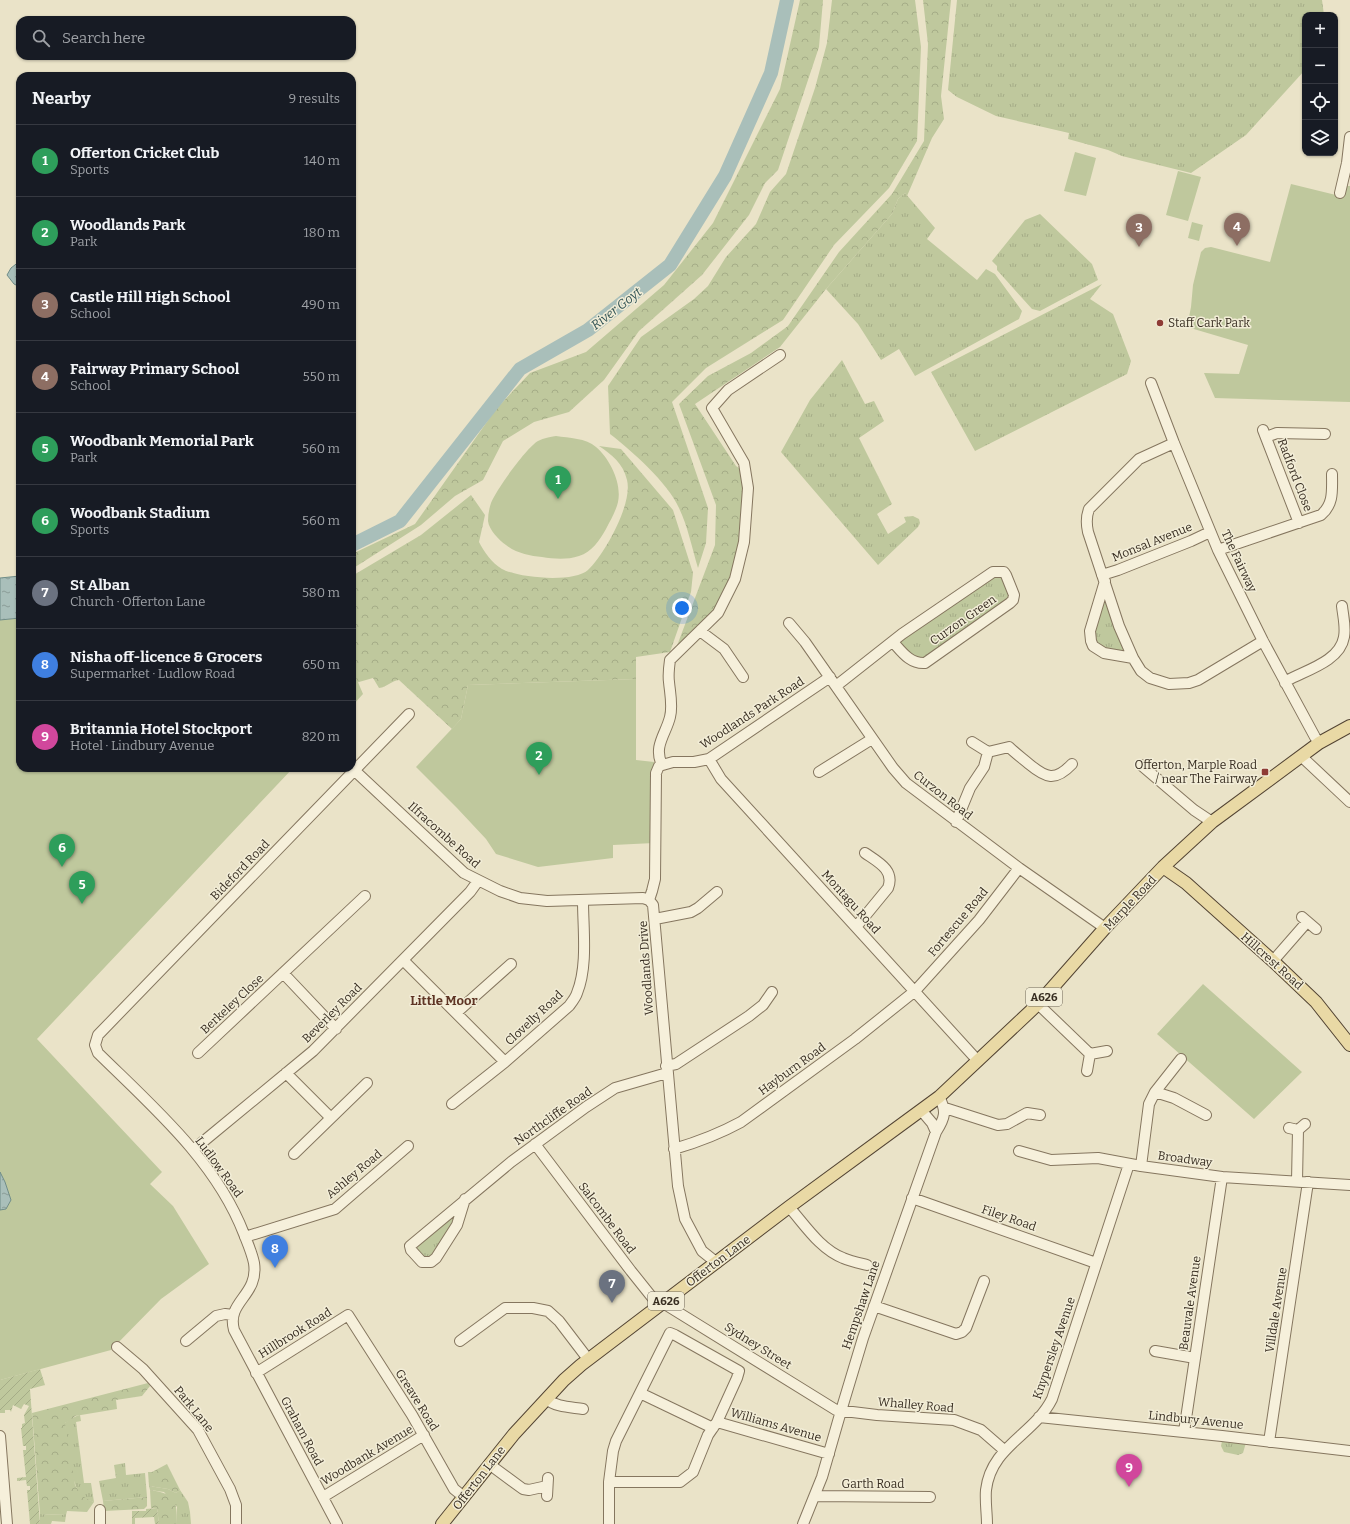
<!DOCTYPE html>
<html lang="en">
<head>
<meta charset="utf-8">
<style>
	body { margin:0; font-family:Bitter,serif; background:#20242c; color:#f1f3f6 }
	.controls { position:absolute; right:12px; top:12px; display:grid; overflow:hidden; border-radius:8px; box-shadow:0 1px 3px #0004 }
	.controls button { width:36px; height:36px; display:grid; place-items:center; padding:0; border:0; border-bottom:1px solid #363941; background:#171b24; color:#f1f3f6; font:20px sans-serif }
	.you { position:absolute; left:682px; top:608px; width:14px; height:14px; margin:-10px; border:3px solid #fff; border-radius:50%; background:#1a73e8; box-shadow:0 0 0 6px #1a73e833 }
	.badge { display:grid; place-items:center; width:26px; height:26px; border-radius:50%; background:#c4a09f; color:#fff; font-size:13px; font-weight:700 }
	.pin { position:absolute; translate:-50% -33px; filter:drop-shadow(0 1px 2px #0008) }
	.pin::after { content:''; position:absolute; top:21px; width:14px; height:12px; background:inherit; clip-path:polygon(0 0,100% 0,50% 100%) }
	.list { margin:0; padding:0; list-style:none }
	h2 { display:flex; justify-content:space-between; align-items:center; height:52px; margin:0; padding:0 16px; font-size:17px }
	h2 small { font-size:13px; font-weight:400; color:#9ea1a6 }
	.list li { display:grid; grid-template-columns:26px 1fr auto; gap:12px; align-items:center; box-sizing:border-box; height:72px; padding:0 16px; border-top:1px solid #363941 }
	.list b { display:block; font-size:15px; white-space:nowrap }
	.list p { margin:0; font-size:13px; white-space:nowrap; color:#9ea1a6 }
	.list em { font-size:13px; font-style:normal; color:#9ea1a6 }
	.icon { flex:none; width:22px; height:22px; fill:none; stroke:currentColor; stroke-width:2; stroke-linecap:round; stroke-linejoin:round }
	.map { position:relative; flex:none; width:1350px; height:1524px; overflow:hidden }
	.search { position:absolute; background:#171b24; box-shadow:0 1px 3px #0004; left:16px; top:16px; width:340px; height:44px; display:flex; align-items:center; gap:10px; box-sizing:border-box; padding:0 14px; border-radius:12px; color:#9ea1a6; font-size:15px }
	.panel { position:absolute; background:#171b24; box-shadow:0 1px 3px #0004; left:16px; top:72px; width:340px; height:700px; border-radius:12px }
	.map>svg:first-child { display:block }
	.grass { fill:url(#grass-tufts) }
	.forest { fill:url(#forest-crowns) }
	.park { fill:#bfc89d }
	.garden { fill:url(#garden-furrows) }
	.water { fill:url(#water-ripples); stroke:#708d88 }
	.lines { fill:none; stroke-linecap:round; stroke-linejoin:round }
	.river { stroke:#a9bfba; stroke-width:14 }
	.minor-casing { stroke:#85765f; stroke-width:12 }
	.major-casing { stroke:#534433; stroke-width:14 }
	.minor { stroke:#f6f0db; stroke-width:10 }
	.major { stroke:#e9d9a5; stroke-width:12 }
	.poi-dot { fill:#8e3b35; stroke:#f2edd7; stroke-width:1.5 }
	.labels { text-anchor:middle; stroke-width:3; stroke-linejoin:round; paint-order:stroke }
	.shield { fill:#f2edd7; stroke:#6f6758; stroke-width:1 }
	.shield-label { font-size:11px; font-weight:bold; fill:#372d21 }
	.poi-label { font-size:12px; fill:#372d21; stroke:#f2edd7; text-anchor:start }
	.street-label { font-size:12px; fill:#372d21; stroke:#f2edd7 }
	.water-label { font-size:13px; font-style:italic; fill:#325455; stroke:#f2edd7 }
	.neighbourhood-label { font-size:13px; font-weight:bold; fill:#5f3525; stroke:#f2edd7 }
</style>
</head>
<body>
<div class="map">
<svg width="1350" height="1524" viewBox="0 0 1350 1524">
	<defs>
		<pattern id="grass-tufts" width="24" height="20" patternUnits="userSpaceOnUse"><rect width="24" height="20" fill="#bfc89d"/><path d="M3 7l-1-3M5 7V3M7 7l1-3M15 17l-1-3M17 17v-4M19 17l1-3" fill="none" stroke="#a5ac87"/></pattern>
		<pattern id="forest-crowns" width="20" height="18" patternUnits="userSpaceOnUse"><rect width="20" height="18" fill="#bfc89d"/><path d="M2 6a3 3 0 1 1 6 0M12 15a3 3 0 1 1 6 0" fill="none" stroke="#a5ac87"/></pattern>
		<pattern id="garden-furrows" width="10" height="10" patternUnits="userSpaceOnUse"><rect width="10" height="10" fill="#bfc89d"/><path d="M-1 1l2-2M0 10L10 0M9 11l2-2" fill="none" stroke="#a5ac87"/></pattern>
		<pattern id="water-ripples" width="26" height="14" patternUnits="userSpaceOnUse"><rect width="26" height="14" fill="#a9bfba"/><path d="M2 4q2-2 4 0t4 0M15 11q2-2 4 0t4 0" fill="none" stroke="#8a9c97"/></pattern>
	</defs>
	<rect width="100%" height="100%" fill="#eae3c8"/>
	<path class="grass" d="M957,0H1322L1324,15H1305V70L1246,135L1191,173L1122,156L1108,150L1068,139L1069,133L996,116L957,97L948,90Z
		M905,193L935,228L927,239L977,280L986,269L995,274L1022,311L1019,319L915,376L899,349L881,360L858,324L826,289L892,214L898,199Z
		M1040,214L1092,264L1098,280L1040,311L1032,309L997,270V266L992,261L1025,220Z
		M1102,284L1090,299L1113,314L1131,361L1127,374L975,451L931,372Z
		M842,360L865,404L874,401L884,421L859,438L892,504L877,514L888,534L906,522L904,517L913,516L919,519L920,523L918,527L878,565L781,452L810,400Z
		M998,571L1014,595L925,663L893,642Z
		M1102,598L1107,599L1125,646L1121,654C1117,653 1110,653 1106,651C1084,641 1097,616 1102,598Z
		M459,1204L457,1225L431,1262L411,1250Z
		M80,1415L81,1421L76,1422L84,1483H91L94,1502C88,1500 82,1498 79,1492C71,1481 65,1438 65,1423C69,1420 75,1416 80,1415Z
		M1223,1436L1247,1439L1243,1453L1238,1455L1224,1452L1221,1446Z
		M125,1463L126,1475L145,1473L147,1497L103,1501L99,1481L116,1478L114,1465Z
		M149,1486L168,1489L176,1493L180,1490L188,1502L190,1512L191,1524H177V1507L164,1492L150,1490Z
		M40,1514L66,1515L65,1522L52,1521L51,1524H40Z"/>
	<path class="forest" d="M800,0H823L819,47L778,170L765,183L749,215L702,275L639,331L604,380L569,412L534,422L503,441L483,480L455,496L421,525L352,569V554L415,524L496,409L530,373L586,352L664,285L713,223L780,89Z
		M832,0H915L921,47L917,141L889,188L834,245L783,320L706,368L672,402L708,508L706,543L698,568C692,548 688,527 679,508C668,483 632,451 610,434L608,386L641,337L694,299L708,286L726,257L756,224L770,192L786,174L815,88L827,43Z
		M923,0H951L941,96L944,119L932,138L907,196L905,193L898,199L892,214L826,289L780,347L695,404L736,466L742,470L743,490L740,538L731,577L715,609L675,651L715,545L716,505L679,404L708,376L751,353L788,326L839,252L892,194L924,141L928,44Z
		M599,446L621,449L673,510L693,573L691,592L670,652L636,657V679L468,685L461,719L452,729L399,680C391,681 387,687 379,688L373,678L352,684V576L421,535L471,495L485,515L479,542C484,552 492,563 502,569C518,578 574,583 588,570C605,554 633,503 627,480C623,463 612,455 599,446Z
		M148,1383L150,1386L142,1396L116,1400L117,1409L75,1416L71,1420L65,1423L75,1485C80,1494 85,1499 94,1502L87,1512L67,1511L66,1515L40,1514L32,1413Z
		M167,1464L180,1490L176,1493L168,1489L149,1486L148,1472H152Z
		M150,1490C175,1494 177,1499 177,1524H159L157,1508H151Z
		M147,1497V1506L144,1509L104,1511L103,1501Z"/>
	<path class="park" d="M1075,152L1096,158L1086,196L1064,191Z
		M1178,171L1201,177L1188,221L1166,215Z
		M1291,184L1344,197L1347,186H1350V402L1215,398L1204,373L1239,374L1248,345L1187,327L1191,307L1193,285L1201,252L1205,248L1211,247L1270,262Z
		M1192,222L1203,225L1199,241L1188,238Z
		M556,436C569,438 586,438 596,447C610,459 622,483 618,502C616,511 610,521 606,529C599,541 592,552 579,556C567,560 554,559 542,557C530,556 516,553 506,545C499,540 489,530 488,521C488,515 489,509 491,503C496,490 527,447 538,441C544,438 550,437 556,436Z
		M20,618V768H293L37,1039L162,1172L150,1184L173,1206L209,1264L161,1299L111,1350L0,1380V620Z
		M352,668L363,694L352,706Z
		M636,679V760L654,762V843L613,845V858L538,867L496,854L486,839L457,808L416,767L461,719L468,685Z
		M1203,984L1302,1072L1254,1119L1157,1034Z"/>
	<path class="garden" d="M40,1369L45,1385L30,1389L40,1524H30L27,1490H30V1486H27L26,1480L17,1481V1478L26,1477L23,1450H26V1446H23L21,1428H22V1424L25,1423L24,1415L29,1406L24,1404L21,1409L13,1405L11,1412L10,1410H5V1413H0V1417V1380Z
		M157,1508L159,1524H155L154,1517L135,1518V1524H132V1511H146V1509Z"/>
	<path class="water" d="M20,261V287L14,284L7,275L11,268Z
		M20,576V618L0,620V578Z
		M0,1172L5,1182L11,1200L6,1209L0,1210Z"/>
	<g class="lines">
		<path class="river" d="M352,545L400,521L520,369L588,330L670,265L725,176L771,73L787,0"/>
		<defs>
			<path id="minor" d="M1340,193L1347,163L1350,137
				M1151,383L1174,443L1218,550L1263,641L1315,737L1319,743
				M1263,430L1299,523
				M1266,437L1277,433L1325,434
				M1174,443L1139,459L1089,509C1086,517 1086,523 1088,532L1119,626L1133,658L1141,671L1150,678L1169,684L1189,683L1198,680L1263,641
				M1218,550L1321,515C1334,504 1332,490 1332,474
				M1102,575L1118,570L1191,541L1210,532
				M1105,581L1090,631L1091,641L1093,646L1104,653L1133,658
				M789,623L805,642L893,768L906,783L1019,868L1105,928
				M700,631L724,649L743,677
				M1285,683L1288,680C1307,670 1340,661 1344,637C1346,627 1343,616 1342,606
				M836,686L902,634L993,572H1004L1006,575L1014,595L1013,600L1010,603L925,663C910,664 902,652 893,642
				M972,742L988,752
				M1301,756L1350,802
				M709,759L721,779L978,1061
				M662,765C653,746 666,734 670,717C673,706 670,693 669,682C668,675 669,667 670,660L718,613L735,579L744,542L748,488L744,463L712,408L728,390L780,355
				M1141,765L1194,810L1212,822
				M354,770L464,873L500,891L520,898L547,901L643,898L649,900L653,905L678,1186L685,1219L702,1251L717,1263
				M819,772L872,739
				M956,822L970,788L984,767L988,752L1009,747C1015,753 1022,758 1029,764C1046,778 1055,782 1072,764
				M649,900L652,891L655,879L656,773L659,766L673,762H694L709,759L830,677
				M1302,917L1316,929
				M655,919L691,912L698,908L717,892
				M856,927L888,888C895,870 878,862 865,853
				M403,960L505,1062
				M1273,961L1307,922
				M283,973L336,1029
				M1038,1004L1090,1054
				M456,1013L511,964
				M198,1053L365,896
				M666,1066L676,1064L749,1016L763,1005L772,992
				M1087,1071L1090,1054L1107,1051
				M286,1073L330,1117
				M1155,1092L1174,1098L1206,1115
				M452,1104L505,1062L569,1006C572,1002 576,997 577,993C588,966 583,929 583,901
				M945,1108L998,1125L1007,1124L1027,1113L1040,1115
				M921,1110L932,1123L936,1132
				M1289,1128L1298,1130L1305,1124
				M535,1144L631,1271L659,1306
				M674,1149C698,1142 719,1134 741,1122L855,1039L915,991L979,920L1019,868
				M193,1150L313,1051L470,892L478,881
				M1019,1151L1051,1160L1098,1158L1141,1166L1222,1177L1350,1185
				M294,1154L367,1083
				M1141,1166L1149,1104L1155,1092L1181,1059
				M1297,1181L1298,1130
				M912,1198L1096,1263
				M465,1199L457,1225L436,1258L431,1262H422L411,1250L410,1246L511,1162L586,1107L615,1088L667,1073
				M789,1207C805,1225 820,1249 843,1258C850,1261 859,1263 867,1265
				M245,1237L335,1209L408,1146
				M663,1303L836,1410L877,1415L954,1420L981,1430L1004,1450
				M874,1306L956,1334L962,1332L966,1328L984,1281
				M670,1333L675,1335L739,1371L737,1378L717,1422L708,1435L693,1472L680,1482H609L613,1451L616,1441Z
				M186,1341L216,1316L225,1314L233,1315
				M460,1341L505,1308H533L548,1311L559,1321L588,1359
				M117,1347L143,1369L198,1430L230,1489L236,1505V1524
				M1155,1351L1195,1358
				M256,1373L348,1315L412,1415L454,1489L464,1497
				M640,1393L713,1428
				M546,1399C556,1407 570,1407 583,1409
				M1039,1417L1222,1436L1350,1451
				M717,1422L829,1454
				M1184,1432L1222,1177
				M0,1436L7,1524
				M1269,1442L1308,1182
				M489,1464L523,1489L529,1490L547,1486
				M547,1496L548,1478
				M815,1496L930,1497
				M323,1497L424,1435
				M100,1510V1524
				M337,1524L234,1330C226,1301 259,1296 254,1263C252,1253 248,1244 244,1234C216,1161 153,1107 98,1053L95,1045L98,1035L409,714
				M609,1524V1482
				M803,1524L822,1477L841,1411L863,1338L936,1132C945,1118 947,1111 939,1097
				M987,1524C987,1513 985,1501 986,1490C991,1446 1034,1435 1052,1399L1129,1164"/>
			<path id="major" d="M1163,867L1186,883L1273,961L1316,1002L1350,1045
				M442,1524L514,1434L564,1380L581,1365L789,1207L939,1097L1038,1004L1105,928L1163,867L1212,822L1319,743L1350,726"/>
		</defs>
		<use href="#minor" class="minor-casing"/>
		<use href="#major" class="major-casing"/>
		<use href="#minor" class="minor"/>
		<use href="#major" class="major"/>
	</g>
	<g class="poi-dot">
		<circle cx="1160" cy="323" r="4"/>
		<rect x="1261" y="768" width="8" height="8" rx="2"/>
	</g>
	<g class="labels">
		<g class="shield">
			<rect x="1026" y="988" width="36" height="18" rx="3"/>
			<rect x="648" y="1292" width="36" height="18" rx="3"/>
		</g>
		<g class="shield-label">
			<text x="1044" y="1001">A626</text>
			<text x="666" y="1305">A626</text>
		</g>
		<g class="poi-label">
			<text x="1168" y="327">Staff Cark Park</text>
			<text x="1257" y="769" text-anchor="end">Offerton, Marple Road<tspan x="1257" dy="14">/ near The Fairway</tspan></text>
		</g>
		<g class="street-label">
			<text transform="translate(1295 475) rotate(69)" y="4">Radford Close</text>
			<text transform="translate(1152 542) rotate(-22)" y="4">Monsal Avenue</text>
			<text transform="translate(1239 561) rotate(65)" y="4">The Fairway</text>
			<text transform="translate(963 620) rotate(-35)" y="4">Curzon Green</text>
			<text transform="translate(752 713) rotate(-33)" y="4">Woodlands Park Road</text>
			<text transform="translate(943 795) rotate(38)" y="4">Curzon Road</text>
			<text transform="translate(444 835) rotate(42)" y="4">Ilfracombe Road</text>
			<text transform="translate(240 870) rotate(-46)" y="4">Bideford Road</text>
			<text transform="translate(851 902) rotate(48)" y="4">Montagu Road</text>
			<text transform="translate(1130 903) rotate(-47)" y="4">Marple Road</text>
			<text transform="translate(958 922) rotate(-50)" y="4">Fortescue Road</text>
			<text transform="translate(1272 961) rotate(42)" y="4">Hillcrest Road</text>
			<text transform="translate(646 968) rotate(-94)" y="4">Woodlands Drive</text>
			<text transform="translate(232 1004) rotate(-43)" y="4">Berkeley Close</text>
			<text transform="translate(332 1013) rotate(-45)" y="4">Beverley Road</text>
			<text transform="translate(534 1018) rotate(-43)" y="4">Clovelly Road</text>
			<text transform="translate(792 1069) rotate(-36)" y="4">Hayburn Road</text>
			<text transform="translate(553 1116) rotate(-35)" y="4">Northcliffe Road</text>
			<text transform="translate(1185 1159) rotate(8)" y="4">Broadway</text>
			<text transform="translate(219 1167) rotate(54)" y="4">Ludlow Road</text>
			<text transform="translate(354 1174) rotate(-40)" y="4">Ashley Road</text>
			<text transform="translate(607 1218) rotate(53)" y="4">Salcombe Road</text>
			<text transform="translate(1009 1218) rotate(19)" y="4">Filey Road</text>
			<text transform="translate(718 1261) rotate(-37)" y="4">Offerton Lane</text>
			<text transform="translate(1190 1303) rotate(-82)" y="4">Beauvale Avenue</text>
			<text transform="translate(861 1305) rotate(-71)" y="4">Hempshaw Lane</text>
			<text transform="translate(1276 1310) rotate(-81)" y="4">Villdale Avenue</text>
			<text transform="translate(295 1333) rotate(-32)" y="4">Hillbrook Road</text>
			<text transform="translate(758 1346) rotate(32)" y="4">Sydney Street</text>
			<text transform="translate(1054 1348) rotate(-71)" y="4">Knypersley Avenue</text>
			<text transform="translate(417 1400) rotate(58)" y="4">Greave Road</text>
			<text transform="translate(916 1405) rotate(5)" y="4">Whalley Road</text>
			<text transform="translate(194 1409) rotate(51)" y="4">Park Lane</text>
			<text transform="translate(1196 1420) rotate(6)" y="4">Lindbury Avenue</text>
			<text transform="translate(776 1425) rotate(16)" y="4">Williams Avenue</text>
			<text transform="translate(302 1431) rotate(62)" y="4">Graham Road</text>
			<text transform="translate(367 1455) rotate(-31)" y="4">Woodbank Avenue</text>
			<text transform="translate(479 1478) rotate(-52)" y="4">Offerton Lane</text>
			<text x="873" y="1488">Garth Road</text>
		</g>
		<g class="water-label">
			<text transform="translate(616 308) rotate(-38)" y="5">River Goyt</text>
		</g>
		<g class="neighbourhood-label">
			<text x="444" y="1005">Little Moor</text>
		</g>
	</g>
</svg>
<div class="controls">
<button>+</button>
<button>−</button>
<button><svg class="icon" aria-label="locate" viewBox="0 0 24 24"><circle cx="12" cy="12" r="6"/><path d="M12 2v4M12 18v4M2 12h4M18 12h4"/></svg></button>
<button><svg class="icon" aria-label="layers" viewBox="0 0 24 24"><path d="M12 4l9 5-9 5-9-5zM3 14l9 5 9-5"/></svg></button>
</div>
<div class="you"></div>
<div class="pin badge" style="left:558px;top:499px;background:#2e9e5b">1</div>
<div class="pin badge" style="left:539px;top:775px;background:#2e9e5b">2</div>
<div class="pin badge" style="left:1139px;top:247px;background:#8d6e63">3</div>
<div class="pin badge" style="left:1237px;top:246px;background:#8d6e63">4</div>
<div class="pin badge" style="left:82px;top:904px;background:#2e9e5b">5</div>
<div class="pin badge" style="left:62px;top:867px;background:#2e9e5b">6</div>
<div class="pin badge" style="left:612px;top:1303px;background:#6b7280">7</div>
<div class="pin badge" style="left:275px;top:1268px;background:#3f7fe0">8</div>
<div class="pin badge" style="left:1129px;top:1487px;background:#d1479c">9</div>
<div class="search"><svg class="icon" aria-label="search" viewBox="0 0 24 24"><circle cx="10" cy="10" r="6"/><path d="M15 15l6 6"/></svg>Search here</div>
<section class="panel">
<h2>Nearby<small>9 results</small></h2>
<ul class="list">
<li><span class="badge" style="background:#2e9e5b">1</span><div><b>Offerton Cricket Club</b><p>Sports</p></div><em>140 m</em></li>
<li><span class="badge" style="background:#2e9e5b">2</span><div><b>Woodlands Park</b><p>Park</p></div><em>180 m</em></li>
<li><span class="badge" style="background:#8d6e63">3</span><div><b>Castle Hill High School</b><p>School</p></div><em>490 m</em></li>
<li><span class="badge" style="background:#8d6e63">4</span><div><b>Fairway Primary School</b><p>School</p></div><em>550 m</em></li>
<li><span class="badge" style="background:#2e9e5b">5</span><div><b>Woodbank Memorial Park</b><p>Park</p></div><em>560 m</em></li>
<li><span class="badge" style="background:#2e9e5b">6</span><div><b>Woodbank Stadium</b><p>Sports</p></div><em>560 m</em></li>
<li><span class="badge" style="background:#6b7280">7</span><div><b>St Alban</b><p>Church · Offerton Lane</p></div><em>580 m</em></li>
<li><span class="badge" style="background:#3f7fe0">8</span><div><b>Nisha off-licence &amp; Grocers</b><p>Supermarket · Ludlow Road</p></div><em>650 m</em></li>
<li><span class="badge" style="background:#d1479c">9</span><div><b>Britannia Hotel Stockport</b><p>Hotel · Lindbury Avenue</p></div><em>820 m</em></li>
</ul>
</section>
</div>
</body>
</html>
